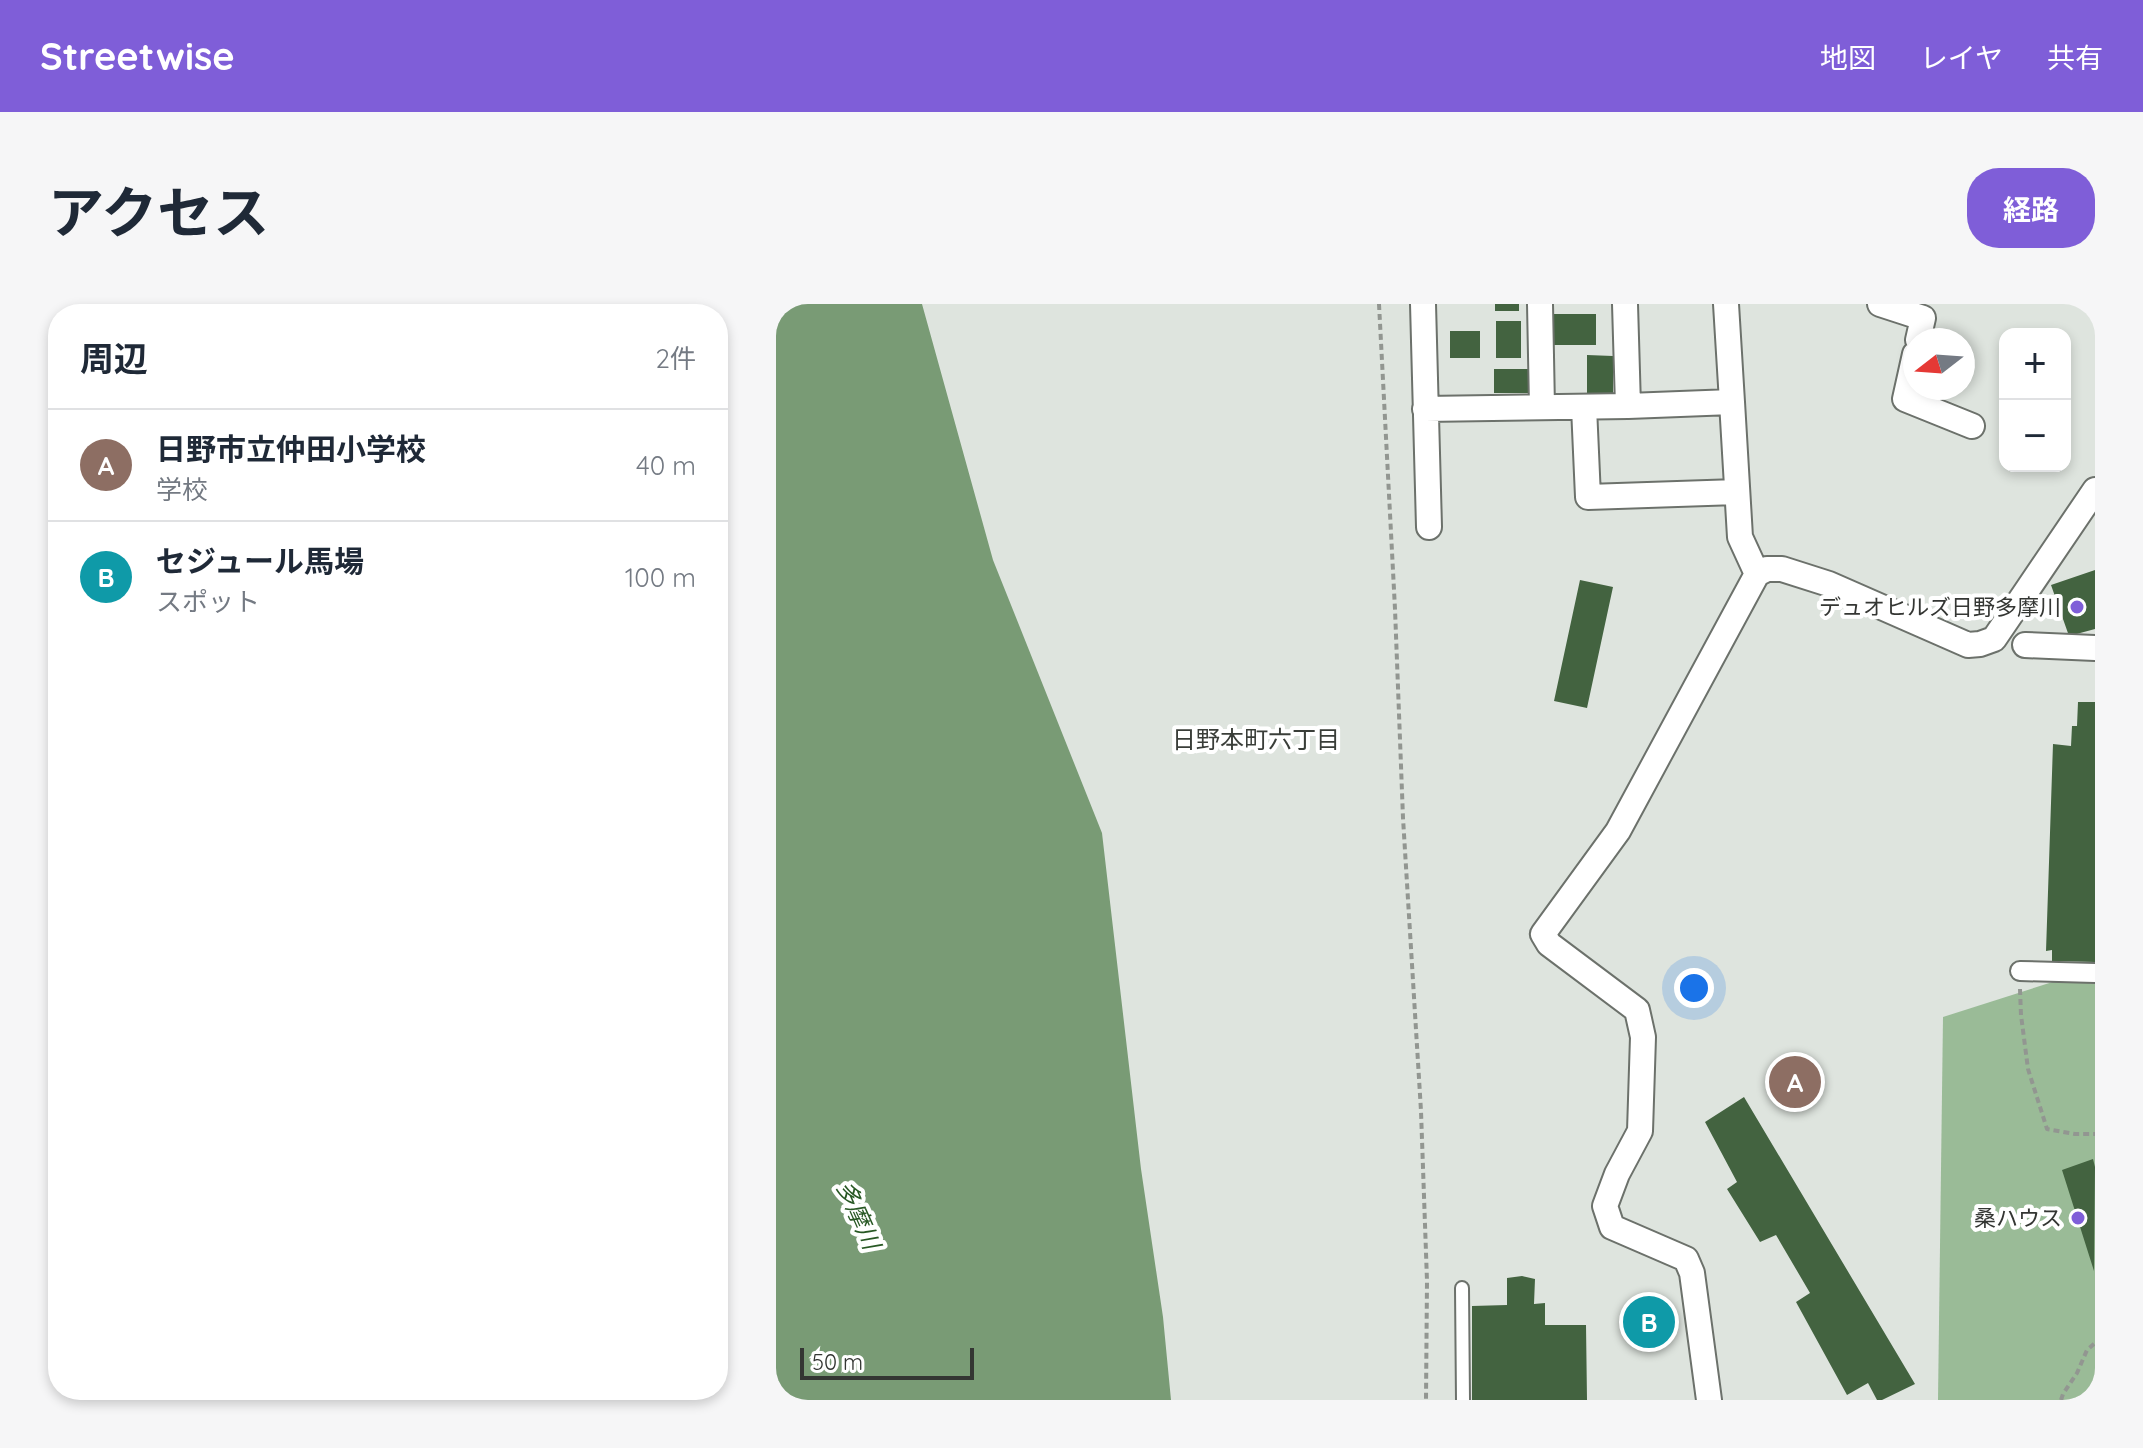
<!DOCTYPE html>
<html lang="ja">
<head>
<meta charset="utf-8">
<style>
	body { margin:0; font-family:Quicksand,"Noto Sans JP",sans-serif; background:#f6f6f7; color:#1f2937 }
	.controls { position:absolute; right:24px; top:24px; display:grid; overflow:hidden; border-radius:16px; box-shadow:0 4px 12px #0003 }
	.controls button { width:72px; height:72px; display:grid; place-items:center; padding:0; border:0; border-bottom:2px solid #e0e1e3; background:#fff; color:#1f2937; font:40px sans-serif }
	.compass { position:absolute; left:1127px; top:24px; width:72px; height:72px; border-radius:50%; background:#fff; box-shadow:0 4px 12px #0003; rotate:253deg }
	.scale { position:absolute; left:24px; bottom:20px; width:174px; box-sizing:border-box; padding-left:8px; border:4px solid #343633; border-top:0; font-size:22px; line-height:28px; white-space:nowrap; color:#343633; -webkit-text-stroke:6px #fff; paint-order:stroke }
	.you { position:absolute; left:918px; top:684px; width:28px; height:28px; margin:-20px; border:6px solid #fff; border-radius:50%; background:#1a73e8; box-shadow:0 0 0 12px #1a73e833 }
	.badge { display:grid; place-items:center; width:52px; height:52px; border-radius:50%; background:#7f5ed8; color:#fff; font-size:26px; font-weight:700 }
	.pin { position:absolute; translate:-50% -50%; border:4px solid #fff; box-shadow:0 2px 8px #0006 }
	.list { margin:0; padding:0; list-style:none }
	h2 { display:flex; justify-content:space-between; align-items:center; height:104px; margin:0; padding:0 32px; font-size:34px }
	h2 small { font-size:26px; font-weight:400; color:#747a83 }
	.list li { display:grid; grid-template-columns:52px 1fr auto; gap:24px; align-items:center; box-sizing:border-box; height:112px; padding:0 32px; border-top:2px solid #e0e1e3 }
	.list b { display:block; font-size:30px; white-space:nowrap }
	.list p { margin:0; font-size:26px; white-space:nowrap; color:#747a83 }
	.list em { font-size:26px; font-style:normal; color:#747a83 }
	.map { position:relative; flex:none; width:1319px; height:1096px; overflow:hidden; border-radius:32px }
	header { display:flex; align-items:center; gap:48px; box-sizing:border-box; height:112px; padding:0 40px; background:#7f5ed8; color:#fff }
	header strong { font-size:38px }
	nav { display:flex; gap:44px; margin-inline-start:auto; font-size:28px }
	.intro { display:flex; align-items:center; justify-content:space-between; box-sizing:border-box; height:192px; padding:0 48px }
	h1 { margin:0; font-size:56px }
	.button { padding:20px 36px; border-radius:32px; background:#7f5ed8; color:#fff; font-size:28px; font-weight:700 }
	main { display:flex; gap:48px; padding:0 48px }
	aside { flex:1; background:#fff; border-radius:32px; box-shadow:0 4px 12px #0003 }
	.map>svg:first-child { display:block }
	.green { fill:#9abb97 }
	.water { fill:#799b75 }
	.building { fill:#436340 }
	.lines { fill:none; stroke-linecap:round; stroke-linejoin:round }
	.service-casing { stroke:#6c716b; stroke-width:16 }
	.pedestrian-casing { stroke:#6c716b; stroke-width:22 }
	.minor-casing { stroke:#6c716b; stroke-width:28 }
	.path { stroke:#929691; stroke-width:4; stroke-dasharray:6 4; stroke-linecap:butt }
	.service { stroke:#fff; stroke-width:12 }
	.pedestrian { stroke:#fff; stroke-width:18 }
	.minor { stroke:#fff; stroke-width:24 }
	.poi-dot { fill:#7f5ed8; stroke:#fff; stroke-width:3 }
	.labels { text-anchor:middle; stroke-width:8; stroke-linejoin:round; paint-order:stroke }
	.poi-label { font-size:22px; fill:#343633; stroke:#fff; text-anchor:end }
	.neighbourhood-label { font-size:24px; fill:#3a3e39; stroke:#fff }
	.water-label { font-size:24px; font-style:italic; fill:#285824; stroke:#fff }
</style>
</head>
<body>
<header>
<strong>Streetwise</strong>
<nav><a>地図</a><a>レイヤ</a><a>共有</a></nav>
</header>
<div class="intro"><h1>アクセス</h1><a class="button">経路</a></div>
<main>
<aside>
<h2>周辺<small>2件</small></h2>
<ul class="list">
<li><span class="badge" style="background:#8d6e63">A</span><div><b>日野市立仲田小学校</b><p>学校</p></div><em>40 m</em></li>
<li><span class="badge" style="background:#0f9aa8">B</span><div><b>セジュール馬場</b><p>スポット</p></div><em>100 m</em></li>
</ul>
</aside>
<div class="map">
<svg width="1319" height="1096" viewBox="0 0 1319 1096">
	<rect width="100%" height="100%" fill="#dee4de"/>
	<path class="green" d="M1286,675L1319,680V1096H1162L1167,713Z"/>
	<path class="water" d="M0,0H146L217,256L326,529L365,865L387,1013L395,1096H0Z"/>
	<path class="building" d="M719,0H743V7H719Z
		M772,10H820V41H772Z
		M720,17H745V54H720Z
		M674,27H704V54H674Z
		M811,51L837,52V93H811Z
		M718,65H753L754,89H718Z
		M1319,266V325L1293,332L1275,281Z
		M804,276L837,283L811,404L778,397Z
		M1302,398H1319V658L1276,657V646L1270,647L1277,440L1295,442L1296,422H1301Z
		M968,793L1139,1080L1106,1096H1101L1092,1079L1071,1091L1020,998L1034,989L1000,931L984,938L951,885L961,878L929,818Z
		M1317,855L1319,863L1318,967L1286,866Z
		M746,972L759,975L758,1000L769,999V1021H810L811,1096H696V1002L731,1001V974Z
		M858,999L894,1007L888,1038L851,1029Z"/>
	<g class="lines">
		<defs>
			<path id="service" d="M686,984L687,1096"/>
			<path id="pedestrian" d="M1244,667L1319,669"/>
			<path id="minor" d="M647,0L653,223
				M764,0L766,103
				M849,0L852,102
				M1104,0L1147,14L1142,36
				M1139,50L1129,95L1196,122
				M956,98L964,233L981,270
				M808,103L812,193L961,188
				M649,105L852,102L956,98L950,0
				M1249,341L1319,344
				M933,1096L916,969L910,955L836,923L829,902L841,870L864,827L867,733L861,706L773,640L767,630L842,527L981,270L991,265H1006L1053,280L1192,341L1204,340L1218,335L1319,186"/>
		</defs>
		<use href="#service" class="service-casing"/>
		<use href="#pedestrian" class="pedestrian-casing"/>
		<use href="#minor" class="minor-casing"/>
		<path class="path" d="M603,0L619,305L627,514L645,807L651,977L650,1096
			M1244,685L1245,711L1252,765L1271,825L1299,830H1319
			M1285,1096L1287,1090L1301,1069L1311,1046L1319,1039"/>
		<use href="#service" class="service"/>
		<use href="#pedestrian" class="pedestrian"/>
		<use href="#minor" class="minor"/>
	</g>
	<g class="poi-dot">
		<circle cx="1301" cy="303" r="8"/>
		<circle cx="1302" cy="914" r="8"/>
	</g>
	<g class="labels">
		<g class="poi-label">
			<text x="1285" y="311">デュオヒルズ日野多摩川</text>
			<text x="1286" y="922">桑ハウス</text>
		</g>
		<g class="neighbourhood-label">
			<text x="480" y="444">日野本町六丁目</text>
		</g>
		<g class="water-label">
			<text transform="translate(82 911) rotate(66)" y="8">多摩川</text>
		</g>
	</g>
</svg>
<div class="controls">
<button>+</button>
<button>−</button>
</div>
<svg class="compass" viewBox="-18 -18 36 36"><path d="M0-13l5 13h-10z" fill="#e53935"/><path d="M0 13l5-13h-10z" fill="#747a83"/></svg>
<div class="scale">50 m</div>
<div class="you"></div>
<div class="pin badge" style="left:1019px;top:778px;background:#8d6e63">A</div>
<div class="pin badge" style="left:873px;top:1018px;background:#0f9aa8">B</div>
</div>
</main>
</body>
</html>
